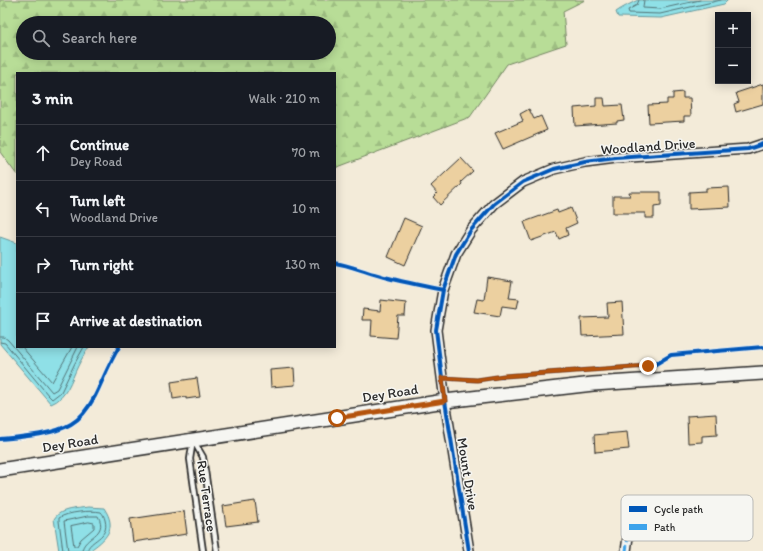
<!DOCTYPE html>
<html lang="en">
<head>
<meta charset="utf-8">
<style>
	body { margin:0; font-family:Itim,sans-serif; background:#20242c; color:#f1f3f6 }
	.controls { position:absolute; right:12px; top:12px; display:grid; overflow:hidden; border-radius:0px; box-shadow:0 2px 10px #0003 }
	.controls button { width:36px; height:36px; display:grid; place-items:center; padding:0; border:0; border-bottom:1px solid #363941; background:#171b24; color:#f1f3f6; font:20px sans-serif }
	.stop { position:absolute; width:12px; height:12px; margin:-9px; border:3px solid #b45309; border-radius:50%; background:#fff }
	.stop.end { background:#b45309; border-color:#fff; box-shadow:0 1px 4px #0008 }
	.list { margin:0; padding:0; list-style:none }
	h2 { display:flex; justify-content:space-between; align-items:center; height:52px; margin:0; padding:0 16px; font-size:17px }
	h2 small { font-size:13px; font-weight:400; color:#9ea1a6 }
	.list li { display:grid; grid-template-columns:26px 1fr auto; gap:12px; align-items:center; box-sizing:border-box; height:56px; padding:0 16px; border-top:1px solid #363941 }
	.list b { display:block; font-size:15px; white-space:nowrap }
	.list p { margin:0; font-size:13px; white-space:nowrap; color:#9ea1a6 }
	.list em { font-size:13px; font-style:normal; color:#9ea1a6 }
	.icon { flex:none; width:22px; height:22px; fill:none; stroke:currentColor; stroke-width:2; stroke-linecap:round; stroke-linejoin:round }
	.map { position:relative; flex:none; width:763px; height:551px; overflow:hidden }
	.search { position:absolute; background:#171b24; box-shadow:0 2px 10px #0003; left:16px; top:16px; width:320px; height:44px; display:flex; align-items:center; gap:10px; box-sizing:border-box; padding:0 14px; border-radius:22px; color:#9ea1a6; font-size:15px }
	.panel { position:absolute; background:#171b24; box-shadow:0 2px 10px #0003; left:16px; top:72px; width:320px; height:276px; border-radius:0px }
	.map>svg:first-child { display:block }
	.forest { fill:url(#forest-firs); stroke:#728461; fill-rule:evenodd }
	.water { fill:#8fe0e7; stroke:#67989c }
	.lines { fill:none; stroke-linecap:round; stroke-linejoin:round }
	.shore { stroke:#537376; stroke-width:1 }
	.building { fill:#ecd0a0; stroke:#2b2b2b }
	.lane-casing { stroke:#2b2b2b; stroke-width:8 }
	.street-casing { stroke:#2b2b2b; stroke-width:12 }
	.secondary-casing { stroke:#2b2b2b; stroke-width:16 }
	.lane { stroke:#f6f6f2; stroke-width:4.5 }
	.street { stroke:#f6f6f2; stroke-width:9 }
	.secondary { stroke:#f6f6f2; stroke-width:13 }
	.quiet { stroke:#3ea3eb; stroke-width:3; stroke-dasharray:6 3; stroke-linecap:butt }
	.cycleway-casing { stroke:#f6f6f2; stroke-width:6 }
	.cycleway { stroke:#0057b8; stroke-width:4 }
	.route { stroke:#b45309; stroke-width:5 }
	.labels { text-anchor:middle; stroke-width:3; stroke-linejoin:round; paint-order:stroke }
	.street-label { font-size:14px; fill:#2b2b2b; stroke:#f6f6f2 }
	.key { fill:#f6f6f2; stroke:#b9b9b6; stroke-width:1 }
	.key-label { font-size:11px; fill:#2b2b2b }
</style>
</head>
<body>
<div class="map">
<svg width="763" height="551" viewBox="0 0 763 551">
	<defs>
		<pattern id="forest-firs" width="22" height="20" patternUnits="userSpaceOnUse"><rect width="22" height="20" fill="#b8dd97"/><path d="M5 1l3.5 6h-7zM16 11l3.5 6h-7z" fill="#9ebe82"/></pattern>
	</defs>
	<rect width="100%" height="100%" fill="#f3ebd9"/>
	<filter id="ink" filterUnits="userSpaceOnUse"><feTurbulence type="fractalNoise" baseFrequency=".025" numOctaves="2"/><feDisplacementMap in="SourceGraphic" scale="8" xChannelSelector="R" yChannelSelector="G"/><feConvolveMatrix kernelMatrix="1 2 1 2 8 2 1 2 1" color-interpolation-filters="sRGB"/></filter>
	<g filter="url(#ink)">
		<path class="forest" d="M0,0H585L563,11L566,44L507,64L470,117L335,168V73H17V175L0,152ZM23,23H329V53H23Z"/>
		<path class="water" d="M638,0H728L724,4L661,18L618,17L616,12C623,7 630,4 638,0Z
			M0,237L17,243V347H89C85,353 81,360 78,366C71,380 67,398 51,404L0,344Z
			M88,507L104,508C118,529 106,539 89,551H59L54,519C60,508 77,509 88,507Z"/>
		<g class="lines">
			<path class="shore" d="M639,0L637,5L628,10L629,13L660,14L721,0
				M644,0L643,7V8L660,9L700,0
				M0,337H4L8,340L52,392L57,389L78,347
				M0,342L5,343L48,395L52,399L61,392L75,363L84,347
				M22,347L52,382L72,347
				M89,522L94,523V528L81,539L77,546H74L71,526Z
				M63,551L59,521V518C67,512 91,510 101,512C103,514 104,516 105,520C110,539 89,539 87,551
				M68,551L64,521L88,516H98C109,536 83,536 82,551"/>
		</g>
		<path class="building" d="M763,84V104L736,112L734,104L739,102L736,93Z
			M683,92V98H690L691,116H684V121L649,123L648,105L667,104V99H673V93Z
			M596,98H604L605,106L622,105L624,120L617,121V123L575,126L574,108L596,106Z
			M529,109L534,119L541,116L547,130L503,149L495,133L523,121L520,114Z
			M461,158L473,171L461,182L462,184L440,205L433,197L437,193L431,186Z
			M729,187L730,207L689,209V192L706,191V188Z
			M629,192H661V206L654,207V218H645V213H613V196H630Z
			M571,208L577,223L566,228L568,235L559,239L556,232L531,241L524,222L557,210L558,213Z
			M404,218L422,226L405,265L388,257Z
			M487,277L512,281L509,298L519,299L517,308L502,306L500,316L474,312L477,299L484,300Z
			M381,300L406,303L405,316H398L396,338L371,336L372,320H362L363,309L380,311Z
			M622,302L624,334L582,336L581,318L608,317L607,303Z
			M294,368L295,385L271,387L270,370Z
			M197,378L200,397L186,399V397L173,399L171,382Z
			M716,414L717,435L702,436V442L688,443L687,416Z
			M627,432L629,449L595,452L594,435Z
			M255,501L258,522L226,526L223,506Z
			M184,511L187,534L133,542L130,519Z"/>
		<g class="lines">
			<defs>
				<path id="lane" d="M203,551L190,459L193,440L203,457L217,551"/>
				<path id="street" d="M469,551L445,401L436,330L443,290L456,254L471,230L494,204L523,182L554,169L585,162L616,158L748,149L763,144
					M626,551L628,537L636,524"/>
				<path id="secondary" d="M0,470L445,401L593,384L763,373"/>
			</defs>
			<use href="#lane" class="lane-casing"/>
			<use href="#street" class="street-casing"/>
			<use href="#secondary" class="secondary-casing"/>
			<use href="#lane" class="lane"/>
			<use href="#street" class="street"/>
			<use href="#secondary" class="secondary"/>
			<path class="quiet" d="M626,551L628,537L636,524"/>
			<defs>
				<path id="cycleway" d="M335,263C348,265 360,270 374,274C396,281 420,285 443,290
					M442,378L477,380L504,376L648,366L654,365L671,355L763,347
					M0,439C21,437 53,435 71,424C82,418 89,407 95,396C103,380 109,363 119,347
					M469,551L445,401L436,330L443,290L456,254L471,230L494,204L523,182L554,169L585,162L616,158L748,149L763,144"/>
			</defs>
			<use href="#cycleway" class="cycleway-casing"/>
			<use href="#cycleway" class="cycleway"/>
		</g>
	</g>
	<g class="lines" filter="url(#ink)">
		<path class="route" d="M337,418L445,401L442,378L477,380L504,376L648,366"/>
	</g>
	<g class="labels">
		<g class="street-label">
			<text transform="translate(648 146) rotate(-4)" y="5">Woodland Drive</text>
			<text transform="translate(390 393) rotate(-9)" y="5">Dey Road</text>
			<text transform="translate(70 443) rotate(-9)" y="5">Dey Road</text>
			<text transform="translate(468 474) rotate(81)" y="5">Mount Drive</text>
			<text transform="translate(207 496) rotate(82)" y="5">Rue Terrace</text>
		</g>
	</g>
	<rect x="621" y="495" width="132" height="46" rx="6" class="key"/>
	<rect x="629" y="506" width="18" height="6" fill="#0057b8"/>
	<rect x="629" y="524" width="18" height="6" fill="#3ea3eb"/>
	<g class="key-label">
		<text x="654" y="513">Cycle path</text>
		<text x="654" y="531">Path</text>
	</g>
</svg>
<div class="controls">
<button>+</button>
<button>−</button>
</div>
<div class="stop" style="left:337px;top:418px"></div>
<div class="stop end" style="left:648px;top:366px"></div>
<div class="search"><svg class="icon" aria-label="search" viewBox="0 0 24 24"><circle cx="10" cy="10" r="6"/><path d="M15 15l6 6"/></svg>Search here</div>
<section class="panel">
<h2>3 min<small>Walk · 210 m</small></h2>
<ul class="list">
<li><svg class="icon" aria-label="ahead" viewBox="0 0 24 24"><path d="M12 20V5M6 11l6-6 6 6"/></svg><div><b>Continue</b><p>Dey Road</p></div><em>70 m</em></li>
<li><svg class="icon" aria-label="left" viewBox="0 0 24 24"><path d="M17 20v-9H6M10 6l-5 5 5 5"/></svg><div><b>Turn left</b><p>Woodland Drive</p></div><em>10 m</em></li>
<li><svg class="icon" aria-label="right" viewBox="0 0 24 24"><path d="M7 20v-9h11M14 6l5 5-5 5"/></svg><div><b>Turn right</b></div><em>130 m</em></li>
<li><svg class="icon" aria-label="arrive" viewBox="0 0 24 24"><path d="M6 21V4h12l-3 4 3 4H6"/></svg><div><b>Arrive at destination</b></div></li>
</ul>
</section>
</div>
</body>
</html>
